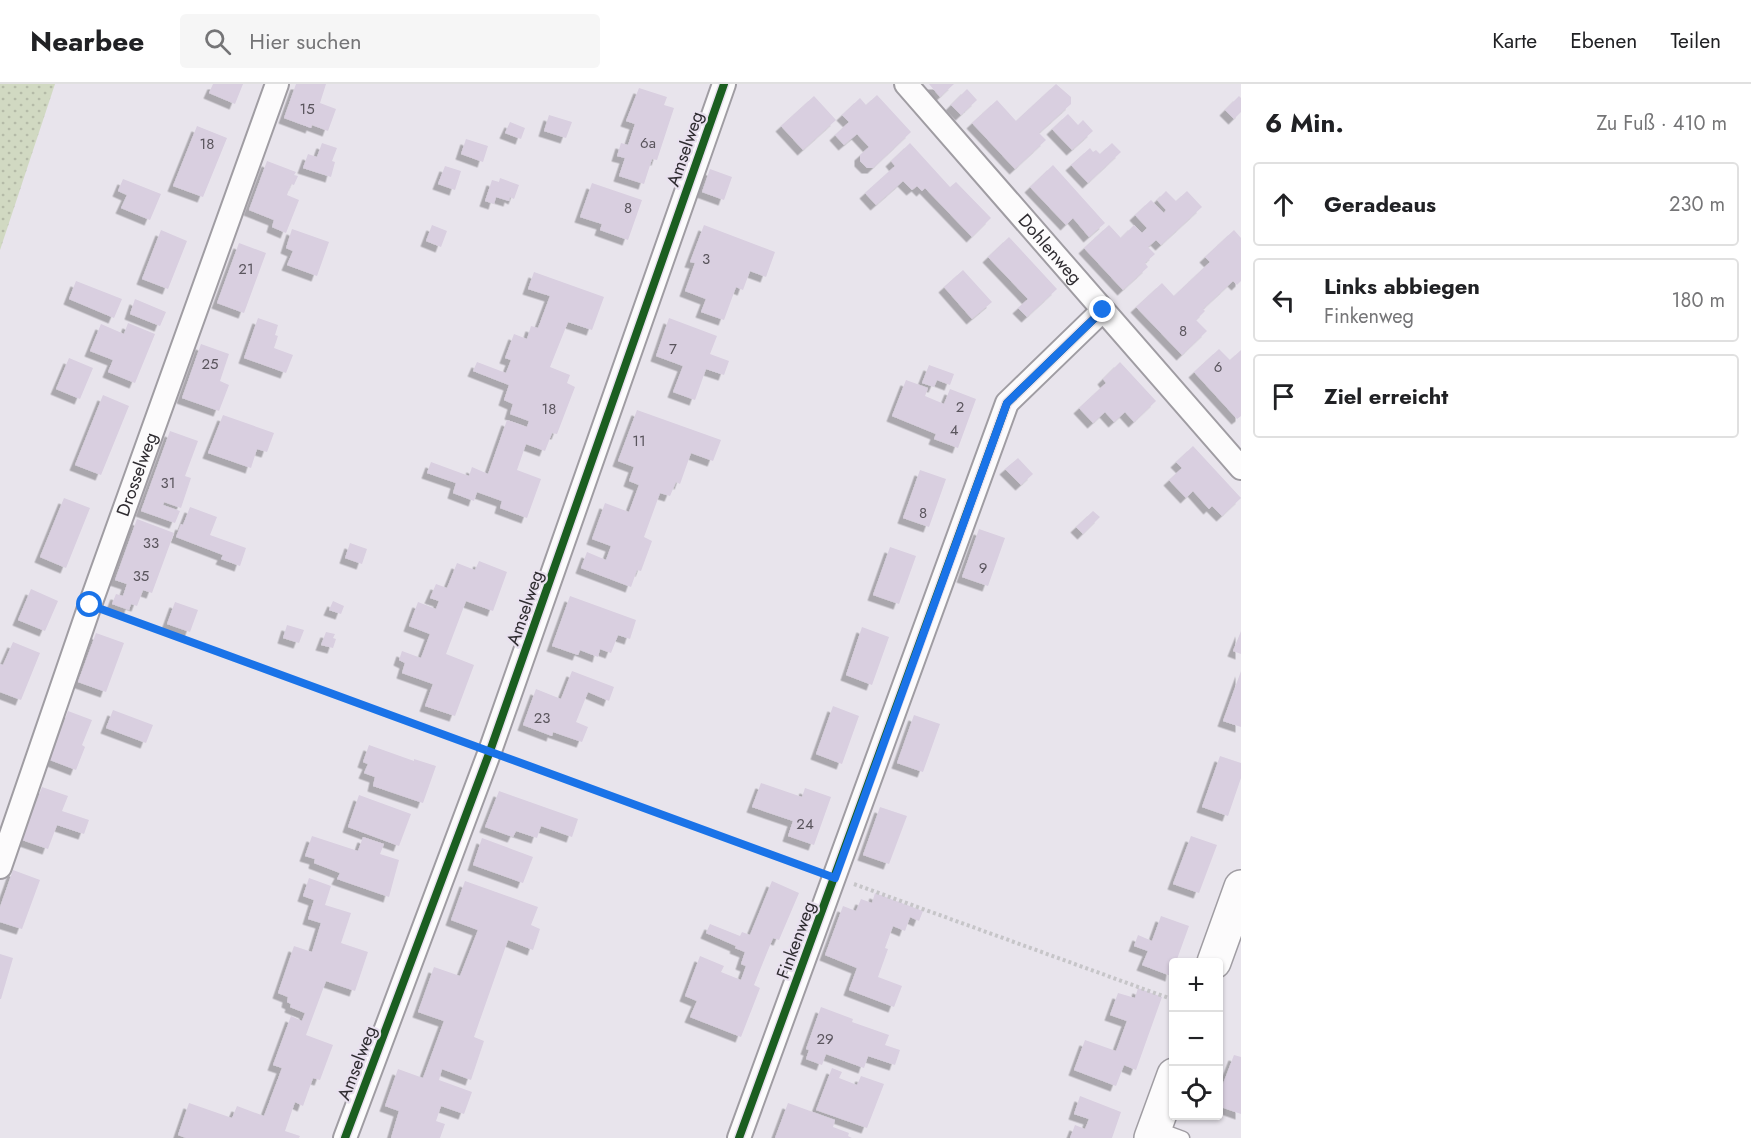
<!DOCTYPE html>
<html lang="de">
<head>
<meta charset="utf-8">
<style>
	body { margin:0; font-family:Jost,sans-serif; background:#f6f6f6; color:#202124 }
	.controls { position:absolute; right:18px; bottom:18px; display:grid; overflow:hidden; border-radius:6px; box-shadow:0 2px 4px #0004 }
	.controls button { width:54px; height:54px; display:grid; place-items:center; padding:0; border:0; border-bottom:2px solid #e0e0e0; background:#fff; color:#202124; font:30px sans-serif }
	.stop { position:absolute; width:18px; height:18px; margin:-14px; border:4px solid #1a73e8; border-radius:50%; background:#fff }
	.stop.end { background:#1a73e8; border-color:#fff; box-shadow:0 2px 6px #0008 }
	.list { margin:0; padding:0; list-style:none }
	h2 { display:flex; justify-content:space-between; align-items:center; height:78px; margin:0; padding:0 24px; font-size:26px }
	h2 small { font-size:20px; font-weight:400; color:#757577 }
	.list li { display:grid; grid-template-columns:39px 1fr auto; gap:18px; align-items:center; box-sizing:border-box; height:84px; margin:0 12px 12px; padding:0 12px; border:2px solid #e0e0e0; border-radius:6px }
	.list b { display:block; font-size:22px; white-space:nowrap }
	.list p { margin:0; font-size:20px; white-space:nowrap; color:#757577 }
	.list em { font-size:20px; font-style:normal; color:#757577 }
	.icon { flex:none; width:33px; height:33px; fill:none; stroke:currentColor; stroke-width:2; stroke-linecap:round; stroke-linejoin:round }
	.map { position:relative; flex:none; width:1241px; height:1054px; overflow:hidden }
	header { display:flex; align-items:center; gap:36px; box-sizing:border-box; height:84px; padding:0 30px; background:#fff; border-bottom:2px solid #e0e0e0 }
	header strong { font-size:28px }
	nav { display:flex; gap:33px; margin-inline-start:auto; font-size:21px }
	.search { width:420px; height:54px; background:#f6f6f6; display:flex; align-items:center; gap:15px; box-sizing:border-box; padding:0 21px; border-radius:6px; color:#757577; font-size:22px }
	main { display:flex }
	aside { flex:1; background:#fff }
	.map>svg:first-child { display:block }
	.grass { fill:url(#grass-dots) }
	.building { fill:#d9cfe0; filter:url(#shadow) }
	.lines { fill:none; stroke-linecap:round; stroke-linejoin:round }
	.lane-casing { stroke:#a09da3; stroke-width:15 }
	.street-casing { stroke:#a09da3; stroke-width:26 }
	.secondary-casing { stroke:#a09da3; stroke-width:36 }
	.path { stroke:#c6c5c8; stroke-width:4; stroke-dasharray:3 3; stroke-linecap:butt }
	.lane { stroke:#fcfbfc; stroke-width:12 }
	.street { stroke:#fcfbfc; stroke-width:22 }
	.secondary { stroke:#fcfbfc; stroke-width:33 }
	.cycleway-casing { stroke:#e9e1ef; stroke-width:11 }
	.cycleway { stroke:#1b5e20; stroke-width:8 }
	.route { stroke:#1a73e8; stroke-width:8 }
	.labels { text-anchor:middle; stroke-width:4.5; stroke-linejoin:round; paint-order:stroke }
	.number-label { font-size:15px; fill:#5a555d }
	.street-label { font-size:18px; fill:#2f2c31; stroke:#e9e1ef }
</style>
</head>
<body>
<header>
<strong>Nearbee</strong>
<div class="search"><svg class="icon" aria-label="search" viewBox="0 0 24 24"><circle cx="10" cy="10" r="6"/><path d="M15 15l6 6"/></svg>Hier suchen</div>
<nav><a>Karte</a><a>Ebenen</a><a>Teilen</a></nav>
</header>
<main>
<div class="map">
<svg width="1241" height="1054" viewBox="0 0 1241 1054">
	<defs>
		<pattern id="grass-dots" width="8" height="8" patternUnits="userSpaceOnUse" patternTransform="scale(1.5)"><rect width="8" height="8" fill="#d1d9c2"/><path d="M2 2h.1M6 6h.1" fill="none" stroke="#b4baa7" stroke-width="1.8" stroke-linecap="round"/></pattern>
		<filter id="shadow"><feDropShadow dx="-5.5" dy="5.5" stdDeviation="0" flood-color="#0004"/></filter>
	</defs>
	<rect width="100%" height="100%" fill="#e8e4ec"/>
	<path class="grass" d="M0,0H55L0,166Z"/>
	<path class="building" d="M213,0H243L235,20L209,9Z
		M296,0H326L320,19L336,25L328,47L312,41L311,44L284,34Z
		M929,0H954L940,13Z
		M1056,0L1071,13V20L1039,49L1046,56L1015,85L972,39L997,16L1016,37Z
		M639,4L667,13L664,21L674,24L657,76L652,75L644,100L619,92L625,74L617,72L621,59L628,61L635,40L626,37Z
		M967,5L977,16L961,31L951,21Z
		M877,11L911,48L873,84H867L860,77V71L869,63L857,50L844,61L835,51L849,38L842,31L860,14L866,21Z
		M814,12L836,36L803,66L781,42Z
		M1239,12L1241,14V28L1234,35L1225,26Z
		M1068,30L1078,41L1083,36L1093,47L1072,66L1052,45Z
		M549,31L572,38L566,54L544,47Z
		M510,38L525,44L521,55L505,49Z
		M197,42L227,54L203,113L173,102Z
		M466,55L488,62L483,78L461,70Z
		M322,59L337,64L332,77L335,78L331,93L303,84L308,70L317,73Z
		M910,59L950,103L956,98L991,134L972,153L925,104L922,107L917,102L912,106L903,97L876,121L865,109L895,82L891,77Z
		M1112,59L1121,68L1088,99L1071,81L1090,64L1093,68L1096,66L1100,70Z
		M267,77L296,88L294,91L298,92L294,101L291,100L287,111L299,116L286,149L272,143L274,136L249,126Z
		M1053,81L1105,139L1089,153L1073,134L1066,141L1030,103Z
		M445,82L461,87L455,106L438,100Z
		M710,85L732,93L724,116L702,108Z
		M500,94L519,101L514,115L510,113L509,117L496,113L494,120L485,117L492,96L499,98Z
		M123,95L161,110L150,136L121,124L127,111L118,107Z
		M592,99L642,116L628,156L600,146L602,140L580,133Z
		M1166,107L1176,117L1187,107L1202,123L1161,161L1156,156L1148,163L1155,170L1145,179L1148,183L1123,206L1084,164L1109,141L1121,154L1134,141L1142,149L1147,144L1135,131L1151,116L1164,129L1166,126L1157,116Z
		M432,141L447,147L441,163L426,157Z
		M704,141L775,168L766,193L750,187L743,206L736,203L724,236L701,228L706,215L685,207L695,179L690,178Z
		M292,145L329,158L317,192L287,181L293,167L286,164Z
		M161,146L187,157L168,205L142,195Z
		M1234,146L1241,154V197L1237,201L1233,197L1203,225L1205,227L1196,236L1207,247L1182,271L1136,223L1162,199L1174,212L1210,178L1205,173Z
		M1009,153L1057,205L1027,233L1018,224L1028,215L988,173Z
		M239,159L266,169L244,229L217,219Z
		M963,186L992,218L972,235L944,203Z
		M534,188L604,213L592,246L568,238L550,283L570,291L567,299L575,303L557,350L552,349L545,367L526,360L517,386L541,395L527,434L500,424L502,417L477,408L474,417L453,409L456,399L427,389L431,378L469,392L472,383L488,390L507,336L527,343L529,337L510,330L513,320L504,316L509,301L473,287L477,278L506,289L511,276L505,274L514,250L527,255L531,242L538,244L550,212L528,205Z
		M76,197L122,215L114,234L69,215Z
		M135,215L166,228L160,242L130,230Z
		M258,234L278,241L275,251L278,252L274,264L293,271L286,289L244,274Z
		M669,234L717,252L710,270L729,277L724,291L706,285L695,316L673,308L683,282L656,272Z
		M128,239L155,250L135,299L108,288L113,276L90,267L101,240L124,250Z
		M201,260L229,270L220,297L229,301L219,327L182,314Z
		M1219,265L1230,276L1241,266V332L1237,335L1194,288Z
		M69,274L93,284L80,315L56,305Z
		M1120,278L1156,317L1134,338L1125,328L1114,338L1105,328L1093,339L1079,324L1106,299L1103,295Z
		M929,281L954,290L950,301L937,296L934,303L922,299Z
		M906,296L928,304L925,312L944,320L950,305L976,315L958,364L934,355L936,350L892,332Z
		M103,311L129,322L101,391L75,381Z
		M637,326L721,356L713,377L691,369L680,400L676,398L670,412L660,409L644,453L652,457L641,487L637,486L631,503L581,484L587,468L606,476L611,462L592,455L605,419L629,428L639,401L629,397L634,383L618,377Z
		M223,331L274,349L267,368L257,365L251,384L208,369Z
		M170,347L198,357L185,392L191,394L181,424L164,418L163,421L180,427L175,439L141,427Z
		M1193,362L1241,414L1222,432L1212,422L1209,425L1193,407L1186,414L1169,396L1182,384L1176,378Z
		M1018,374L1033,390L1021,401L1005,385Z
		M920,386L946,395L929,443L903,434Z
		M64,414L90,424L66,484L40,473Z
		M190,423L217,433L210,451L246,464L240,482L221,475L223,471L176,453L181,440L183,441Z
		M1093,427L1100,433L1083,450L1076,443Z
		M137,435L174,449L152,509L143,506L137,522L131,520L129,526L112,520L116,510L123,512L127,500L115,496Z
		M979,445L1005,454L988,502L962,493Z
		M350,459L367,465L362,480L345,474Z
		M890,463L916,472L899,520L873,511Z
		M479,477L507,488L493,527L466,517L446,570L474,581L455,632L425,622L433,600L402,589L405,579L399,576L402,567L421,574L430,550L409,542L418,518L436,525L439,517L430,514L436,500L447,504L457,479L475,486Z
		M31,505L58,517L45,547L18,536Z
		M570,512L636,536L630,555L618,551L611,569L600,565L598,573L580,566L578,571L552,562Z
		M333,517L344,522L341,530L329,526Z
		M175,518L198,526L190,548L167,540Z
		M287,541L304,546L299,559L283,554Z
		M862,543L889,553L872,601L846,591Z
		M1241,547V570L1233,567Z
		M326,548L335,550L333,554L336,555L333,564L321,561Z
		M96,549L124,559L106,608L78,598Z
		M13,558L40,569L21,616L0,608V580L3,581Z
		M572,587L614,603L609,617L588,608L576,638L588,643L582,658L553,648L552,652L523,641L536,605L561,615Z
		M1241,587V643L1223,637Z
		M833,622L859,632L842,680L816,670Z
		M113,626L153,641L146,659L106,644Z
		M68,627L92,636L82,661L85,663L76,686L50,676Z
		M914,631L940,640L923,688L897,679Z
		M369,661L414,677V675L436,682L423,719L373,702L375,693L364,689L368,680L363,678Z
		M1220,672L1241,679V694L1228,732L1202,723Z
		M761,699L802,713L805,704L831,713L814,761L788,752L793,737L752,723Z
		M42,703L68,712L62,727L89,736L84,750L57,741L48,765L22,756Z
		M499,707L578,735L572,753L541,742L537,754L516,747L513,753L485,743Z
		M359,711L411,730L399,762L348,743Z
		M880,723L907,732L889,780L863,771Z
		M312,752L358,767L363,753L384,760L380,770L399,776L389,813L337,795L340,789L314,779L315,775L305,772Z
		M1191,752L1217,761L1199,809L1173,800Z
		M482,754L533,773L523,799L473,781Z
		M13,786L40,796L22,845L0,838V823Z
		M309,794L331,802L325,821L351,829L341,859L368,868L355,907L326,897L306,951L333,961L320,996L313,994L303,1022L295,1018L285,1047L300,1052L299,1054H186L178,1051L189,1019L232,1034L237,1022L264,1032L282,984L273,981L291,932L302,937L305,929L290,923L291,920L287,918L288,913L278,909L294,862L312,868L321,839L308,835L314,816L303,812Z
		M465,797L538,823L531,841L540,845L533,866L508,856L474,953L484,957L471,996L442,985L439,996L472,1008L464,1030L441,1022L436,1037L445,1040L440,1054H391L399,1027L385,1022L398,985L423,994L444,937L418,928L434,883L460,892L478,846L451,836Z
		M772,797L799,809L779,856L773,854L764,876L754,901L760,904L741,953L690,933L697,917L685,912L700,872L724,882L721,888L741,896L746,882L741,880L745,868L735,864L736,862L706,849L710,840L740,852L742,848L750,851Z
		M875,809L923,827L919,837L910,833L905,847L893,842L885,864L888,865L878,893L902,902L894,923L849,906L857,884L825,871L843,822L856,827L861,815L872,819Z
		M1161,832L1189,842L1176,878L1173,879L1171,892L1142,881L1148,867L1134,862L1138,851L1152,857Z
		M0,870L13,874L1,915H0Z
		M1138,904L1162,913L1136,986L1124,981L1116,1002L1074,986L1085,956L1116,967L1127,937L1110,931L1118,909L1135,914Z
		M821,923L853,935L852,938L889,951L885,961L900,966L895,981L868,972L864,984L826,970L822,981L806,975L809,966L806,965Z
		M1234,971L1241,973V1030L1218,1022V1013Z
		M832,984L842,988L839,994L857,1001L861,992L884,1000L867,1044L816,1026Z
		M1080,1012L1121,1028L1112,1054H1070L1075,1041L1085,1045L1089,1035L1074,1030Z
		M788,1019L835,1036L833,1043L849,1049L848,1052L852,1054H775Z"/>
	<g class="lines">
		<defs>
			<path id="lane" d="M1156,1044L1183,1054"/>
			<g id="street">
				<path id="s1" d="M906,0L1241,384"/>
				<path id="s2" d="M0,783L90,521L277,0"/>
				<path d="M345,1054L490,667L724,0"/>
				<path d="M739,1054L1007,319L1103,226"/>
			</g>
			<path id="secondary" d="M1214,878L1241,803
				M1151,1054L1174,991"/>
		</defs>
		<use href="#lane" class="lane-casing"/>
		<use href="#street" class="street-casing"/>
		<use href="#secondary" class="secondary-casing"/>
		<path class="path" d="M110,528L470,659
			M511,674L813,786
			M854,800L1174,916"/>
		<use href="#lane" class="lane"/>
		<use href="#street" class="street"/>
		<use href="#secondary" class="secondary"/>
		<defs>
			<path id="cycleway" d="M345,1054L490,667L724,0
				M739,1054L1007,319L1103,226"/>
		</defs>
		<use href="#cycleway" class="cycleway-casing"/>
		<use href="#cycleway" class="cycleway"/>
	</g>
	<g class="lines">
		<path class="route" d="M90,521L835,794L1007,319L1103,226"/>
	</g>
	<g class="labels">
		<g class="number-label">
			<text x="307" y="30">15</text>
			<text x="648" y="64">6a</text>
			<text x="207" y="65">18</text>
			<text x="628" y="129">8</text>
			<text x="706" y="180">3</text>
			<text x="246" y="190">21</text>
			<text x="1183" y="252">8</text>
			<text x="673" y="270">7</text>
			<text x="210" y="285">25</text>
			<text x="1218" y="288">6</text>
			<text x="960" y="328">2</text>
			<text x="549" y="330">18</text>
			<text x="954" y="351">4</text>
			<text x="639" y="362">11</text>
			<text x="168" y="404">31</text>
			<text x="923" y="434">8</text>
			<text x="151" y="464">33</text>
			<text x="983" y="489">9</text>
			<text x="141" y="497">35</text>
			<text x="542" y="639">23</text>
			<text x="805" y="745">24</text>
			<text x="825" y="960">29</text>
		</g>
		<g class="street-label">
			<text transform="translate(685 65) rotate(-71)" y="6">Amselweg</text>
			<text dy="6" stroke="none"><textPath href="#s1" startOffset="219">Dohlenweg</textPath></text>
			<text dy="6" stroke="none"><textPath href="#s2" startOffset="416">Drosselweg</textPath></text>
			<text transform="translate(525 524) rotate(-71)" y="6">Amselweg</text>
			<text transform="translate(796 856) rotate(-70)" y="6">Finkenweg</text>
			<text transform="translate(357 979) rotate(-69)" y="6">Amselweg</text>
		</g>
	</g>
</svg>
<div class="controls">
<button>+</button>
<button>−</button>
<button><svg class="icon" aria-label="locate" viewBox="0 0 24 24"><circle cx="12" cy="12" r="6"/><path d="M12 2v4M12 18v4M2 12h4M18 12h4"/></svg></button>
</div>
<div class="stop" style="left:90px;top:521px"></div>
<div class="stop end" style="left:1103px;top:226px"></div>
</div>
<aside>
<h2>6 Min.<small>Zu Fuß · 410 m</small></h2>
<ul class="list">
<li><svg class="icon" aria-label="ahead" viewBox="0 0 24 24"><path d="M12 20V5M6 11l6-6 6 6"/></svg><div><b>Geradeaus</b></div><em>230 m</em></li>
<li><svg class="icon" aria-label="left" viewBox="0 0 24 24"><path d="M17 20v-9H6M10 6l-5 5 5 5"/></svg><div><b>Links abbiegen</b><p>Finkenweg</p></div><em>180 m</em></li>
<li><svg class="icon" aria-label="arrive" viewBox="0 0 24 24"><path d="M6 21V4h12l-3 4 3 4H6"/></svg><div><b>Ziel erreicht</b></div></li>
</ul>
</aside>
</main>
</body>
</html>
